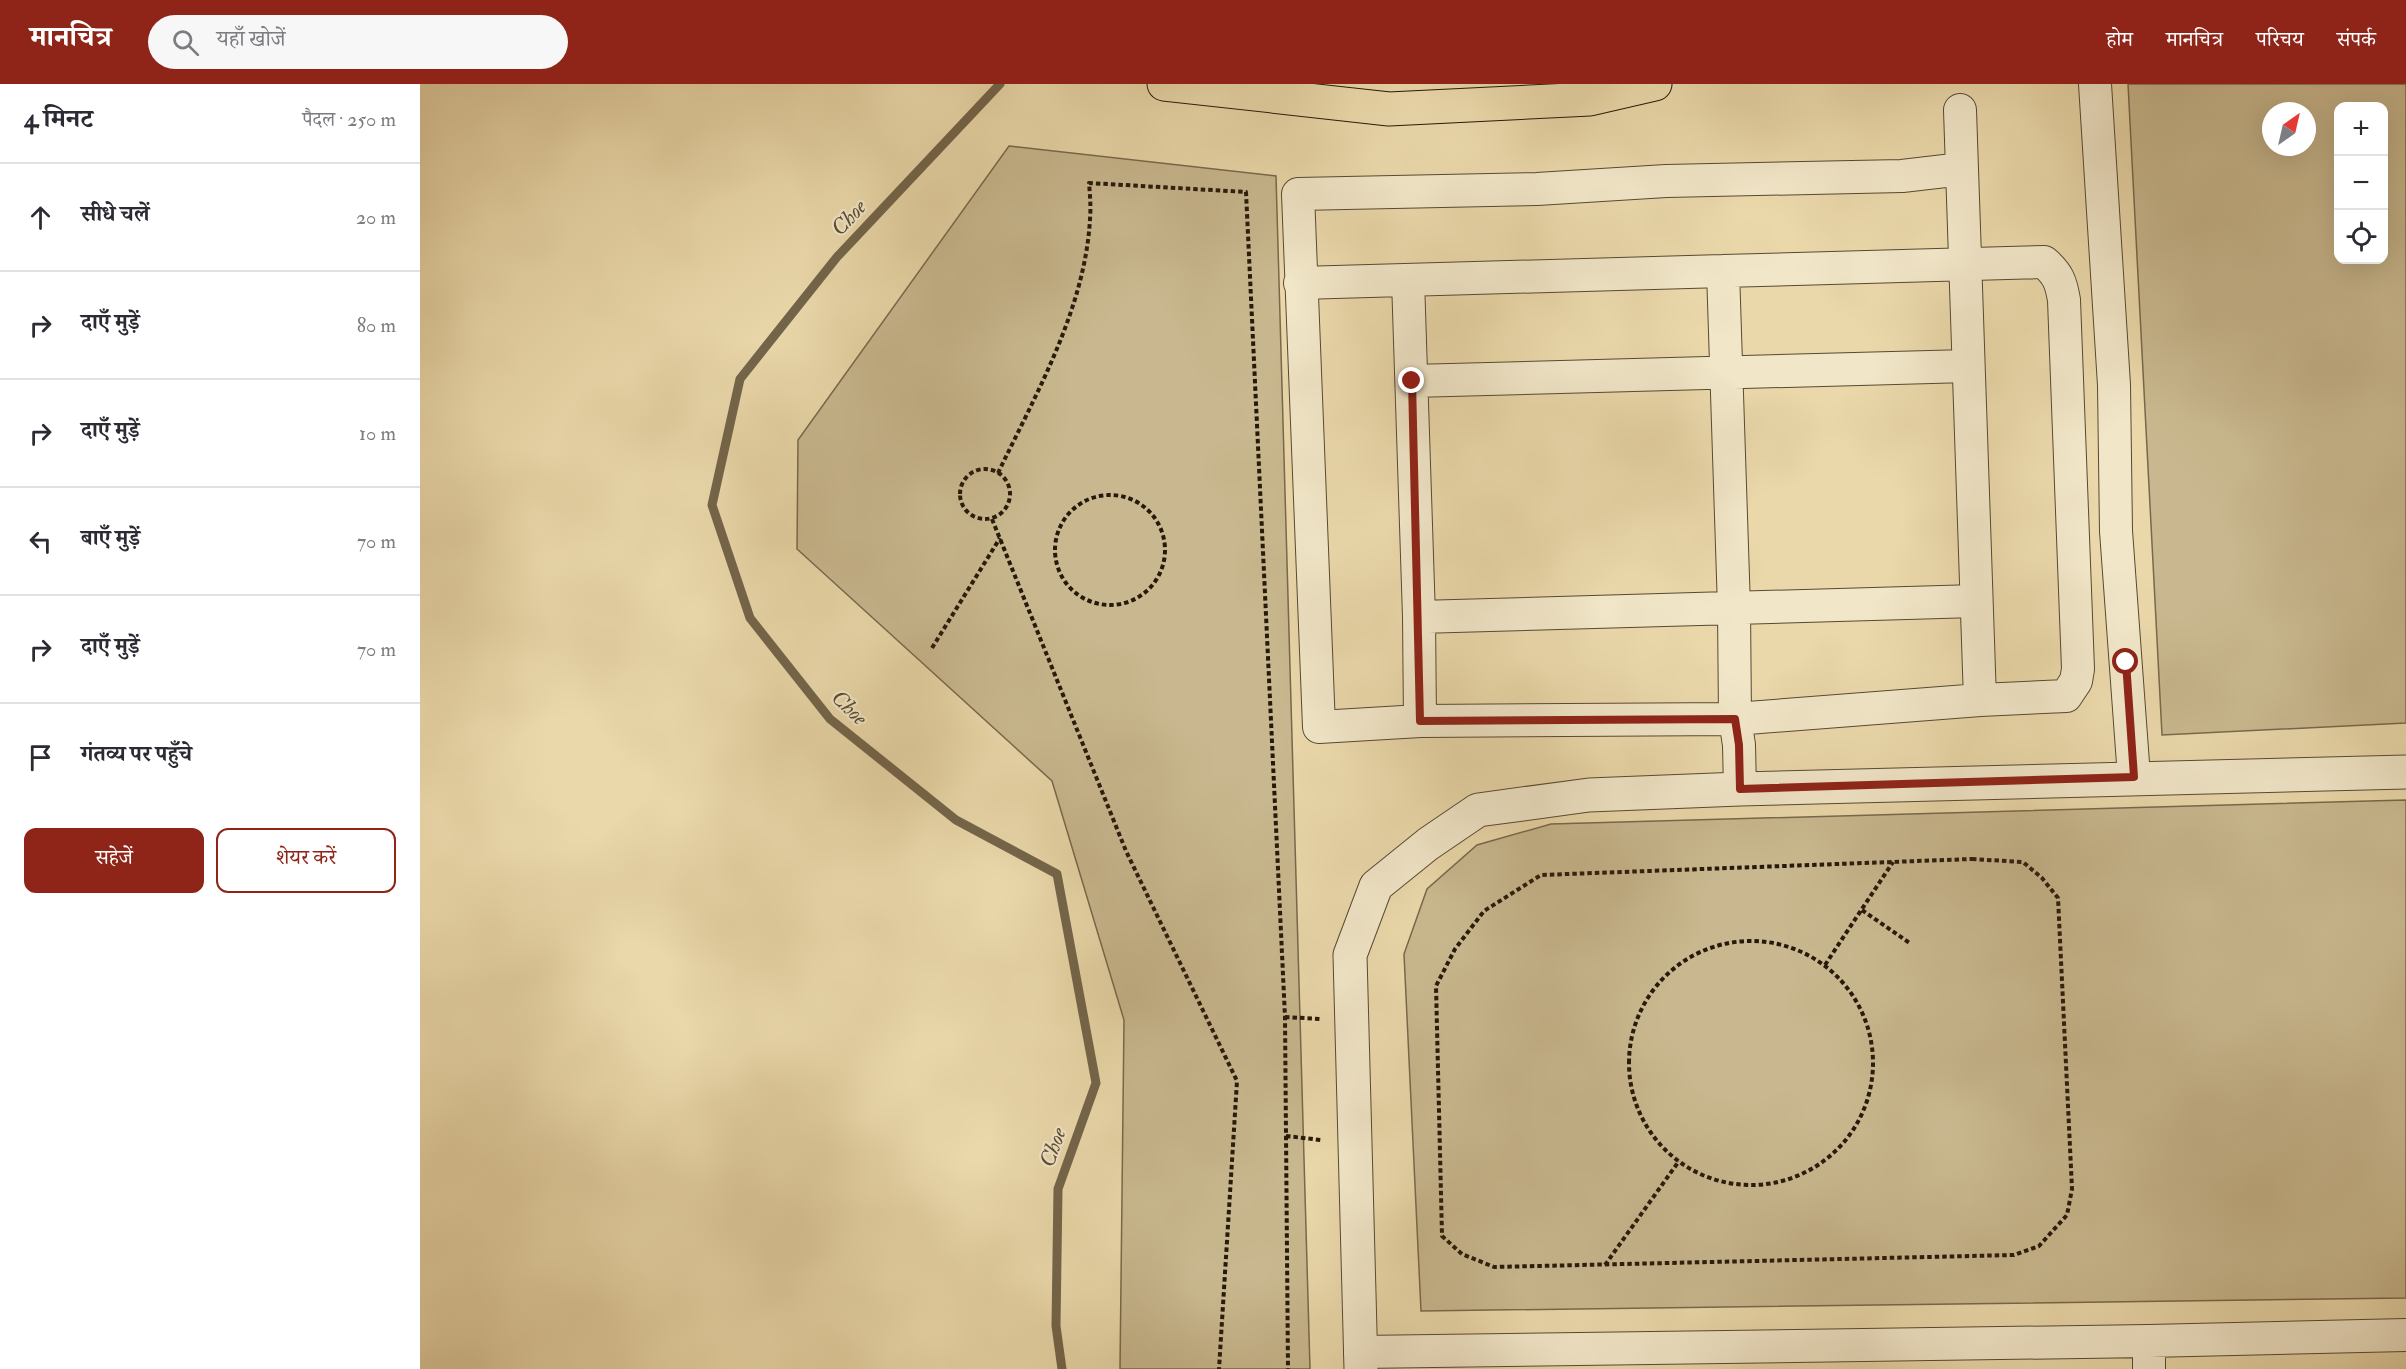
<!DOCTYPE html>
<html lang="hi">
<head>
<meta charset="utf-8">
<style>
	body { margin:0; font-family:"IM FELL Double Pica","Noto Serif Devanagari",serif; background:#f7f7f7; color:#2b2b33 }
	.controls { position:absolute; right:18px; top:18px; display:grid; overflow:hidden; border-radius:12px; box-shadow:0 6px 24px #0002 }
	.controls button { width:54px; height:54px; display:grid; place-items:center; padding:0; border:0; border-bottom:2px solid #e1e1e2; background:#fff; color:#2b2b33; font:30px sans-serif }
	.compass { position:absolute; left:1842px; top:18px; width:54px; height:54px; border-radius:50%; background:#fff; box-shadow:0 6px 24px #0002; rotate:34deg }
	.stop { position:absolute; width:18px; height:18px; margin:-14px; border:4px solid #8f2418; border-radius:50%; background:#fff }
	.stop.end { background:#8f2418; border-color:#fff; box-shadow:0 2px 6px #0008 }
	.list { margin:0; padding:0; list-style:none }
	h2 { display:flex; justify-content:space-between; align-items:center; height:78px; margin:0; padding:0 24px; font-size:26px }
	h2 small { font-size:20px; font-weight:400; color:#7c7c81 }
	.list li { display:grid; grid-template-columns:39px 1fr auto; gap:18px; align-items:center; box-sizing:border-box; height:108px; padding:0 24px; border-top:2px solid #e1e1e2 }
	.list b { display:block; font-size:22px; white-space:nowrap }
	.list em { font-size:20px; font-style:normal; color:#7c7c81 }
	.actions { display:flex; gap:12px; padding:18px 24px }
	.actions a { flex:1; padding:14px 0; border:2px solid #8f2418; border-radius:12px; text-align:center; font-size:21px; color:#8f2418 }
	.actions .main { background:#8f2418; color:#fff }
	.icon { flex:none; width:33px; height:33px; fill:none; stroke:currentColor; stroke-width:2; stroke-linecap:round; stroke-linejoin:round }
	.map { position:relative; flex:none; width:1986px; height:1285px; overflow:hidden }
	header { display:flex; align-items:center; gap:36px; box-sizing:border-box; height:84px; padding:0 30px; background:#8f2418; color:#fff }
	header strong { font-size:28px }
	nav { display:flex; gap:33px; margin-inline-start:auto; font-size:21px }
	.search { width:420px; height:54px; background:#f7f7f7; display:flex; align-items:center; gap:15px; box-sizing:border-box; padding:0 21px; border-radius:33px; color:#7c7c81; font-size:22px }
	main { display:flex }
	aside { flex:1; background:#fff }
	.map>svg:first-child { display:block }
	.green { fill:#c9b88f; stroke:#78684c; stroke-width:1.5; fill-rule:evenodd }
	.lines { fill:none; stroke-linecap:round; stroke-linejoin:round }
	.stream { stroke:#73654a; stroke-width:9 }
	.minor-casing { stroke:#574932; stroke-width:34 }
	.tertiary-casing { stroke:#574932; stroke-width:35 }
	.primary-casing { stroke:#26190a; stroke-width:35 }
	.path { stroke:#26190a; stroke-width:4; stroke-dasharray:4.5 3; stroke-linecap:butt }
	.minor { stroke:#f1e6c8; stroke-width:32 }
	.tertiary { stroke:#f1e6c8; stroke-width:33 }
	.primary { stroke:#ead8aa; stroke-width:33 }
	.route { stroke:#8f2418; stroke-width:8 }
	.labels { text-anchor:middle; stroke-width:4.5; stroke-linejoin:round; paint-order:stroke }
	.water-label { font-size:22px; font-style:italic; fill:#5a4b34; stroke:#f1e6c8 }
</style>
</head>
<body>
<header>
<strong>मानचित्र</strong>
<div class="search"><svg class="icon" aria-label="search" viewBox="0 0 24 24"><circle cx="10" cy="10" r="6"/><path d="M15 15l6 6"/></svg>यहाँ खोजें</div>
<nav><a>होम</a><a>मानचित्र</a><a>परिचय</a><a>संपर्क</a></nav>
</header>
<main>
<aside>
<h2>4 मिनट<small>पैदल · 250 m</small></h2>
<ul class="list">
<li><svg class="icon" aria-label="ahead" viewBox="0 0 24 24"><path d="M12 20V5M6 11l6-6 6 6"/></svg><div><b>सीधे चलें</b></div><em>20 m</em></li>
<li><svg class="icon" aria-label="right" viewBox="0 0 24 24"><path d="M7 20v-9h11M14 6l5 5-5 5"/></svg><div><b>दाएँ मुड़ें</b></div><em>80 m</em></li>
<li><svg class="icon" aria-label="right" viewBox="0 0 24 24"><path d="M7 20v-9h11M14 6l5 5-5 5"/></svg><div><b>दाएँ मुड़ें</b></div><em>10 m</em></li>
<li><svg class="icon" aria-label="left" viewBox="0 0 24 24"><path d="M17 20v-9H6M10 6l-5 5 5 5"/></svg><div><b>बाएँ मुड़ें</b></div><em>70 m</em></li>
<li><svg class="icon" aria-label="right" viewBox="0 0 24 24"><path d="M7 20v-9h11M14 6l5 5-5 5"/></svg><div><b>दाएँ मुड़ें</b></div><em>70 m</em></li>
<li><svg class="icon" aria-label="arrive" viewBox="0 0 24 24"><path d="M6 21V4h12l-3 4 3 4H6"/></svg><div><b>गंतव्य पर पहुँचे</b></div></li>
</ul>
<div class="actions"><a class="main">सहेजें</a><a>शेयर करें</a></div>
</aside>
<div class="map">
<svg width="1986" height="1285" viewBox="0 0 1986 1285">
	<rect width="100%" height="100%" fill="#ead8aa"/>
	<filter id="stains"><feTurbulence type="fractalNoise" baseFrequency=".00333" numOctaves="4"/><feColorMatrix values="0 0 0 0 .2 0 0 0 0 .09 0 0 0 0 .02 0 0 0 .5 -.17"/></filter>
	<radialGradient id="worn" r=".72"><stop offset=".6" stop-color="#630" stop-opacity="0"/><stop offset="1" stop-color="#630" stop-opacity=".3"/></radialGradient>
	<path class="green" d="M1708,0H1986V639L1742,651ZM1918,22H1964V176H1918ZM1851,27H1887V63H1851Z
		M589,62L856,92L890,1285H700L704,936L632,697L377,465L378,356Z
		M1986,716V1214L1001,1227L984,870L1007,805L1057,761L1131,740Z"/>
	<g class="lines">
		<path class="stream" d="M580,0L417,173L320,295L292,421L330,534L410,635L536,736L637,790L676,999L638,1105L636,1242L642,1285"/>
		<defs>
			<path id="minor" d="M1675,0L1694,301L1696,447L1714,693
				M1540,26C1547,223 1553,419 1560,616L1315,635L1000,637L899,643L878,110L1117,105L1246,97L1482,92L1542,85
				M988,196L999,533L1000,637
				M880,199L1303,187
				M992,297L1548,282
				M999,533L1556,517
				M1320,705L1319,661L1315,635L1314,524L1303,187L1624,178C1638,190 1641,198 1644,216L1658,585L1656,597L1646,612L1560,616
				M1729,1257V1285
				M940,1268L1729,1257L1986,1251"/>
			<path id="tertiary" d="M941,1285L930,871L956,802L1008,760L1058,726L1169,711L1320,705L1986,688"/>
			<path id="primary" d="M744,0L969,25L1170,15L1235,0"/>
		</defs>
		<use href="#minor" class="minor-casing"/>
		<use href="#tertiary" class="tertiary-casing"/>
		<use href="#primary" class="primary-casing"/>
		<path class="path" d="M540 410a25 25 0 1 1 50 0a25 25 0 1 1-50 0Z
			M578,389C616,310 665,225 670,135C671,123 670,111 669,99L826,108L865,933L868,1285
			M635 466a55 55 0 1 1 110 0a55 55 0 1 1-110 0Z
			M572,435L706,767L817,997L799,1285
			M512,564L580,454
			M1552,775L1603,778L1622,794L1638,814L1652,1105L1647,1131L1619,1162L1594,1171L1074,1183L1042,1170L1022,1152L1016,902L1035,865L1064,827L1121,791Z
			M1442,826L1491,860
			M1209 979a122 122 0 1 1 244 0a122 122 0 1 1-244 0Z
			M1405,881L1473,778
			M865,933L900,935
			M866,1052L901,1056
			M1185,1181L1259,1077"/>
		<use href="#minor" class="minor"/>
		<use href="#tertiary" class="tertiary"/>
		<use href="#primary" class="primary"/>
	</g>
	<g class="lines">
		<path class="route" d="M992,297L1000,637L1315,635L1319,661L1320,705L1714,693L1706,578"/>
	</g>
	<g class="labels">
		<g class="water-label">
			<text transform="translate(428 133) rotate(-47)" y="8">Choe</text>
			<text transform="translate(430 623) rotate(44)" y="8">Choe</text>
			<text transform="translate(632 1063) rotate(-70)" y="8">Choe</text>
		</g>
	</g>
	<rect width="100%" height="100%" filter="url(#stains)"/>
	<rect width="100%" height="100%" fill="url(#worn)"/>
</svg>
<div class="controls">
<button>+</button>
<button>−</button>
<button><svg class="icon" aria-label="locate" viewBox="0 0 24 24"><circle cx="12" cy="12" r="6"/><path d="M12 2v4M12 18v4M2 12h4M18 12h4"/></svg></button>
</div>
<svg class="compass" viewBox="-18 -18 36 36"><path d="M0-13l5 13h-10z" fill="#e53935"/><path d="M0 13l5-13h-10z" fill="#7c7c81"/></svg>
<div class="stop" style="left:1706px;top:578px"></div>
<div class="stop end" style="left:992px;top:297px"></div>
</div>
</main>
</body>
</html>
